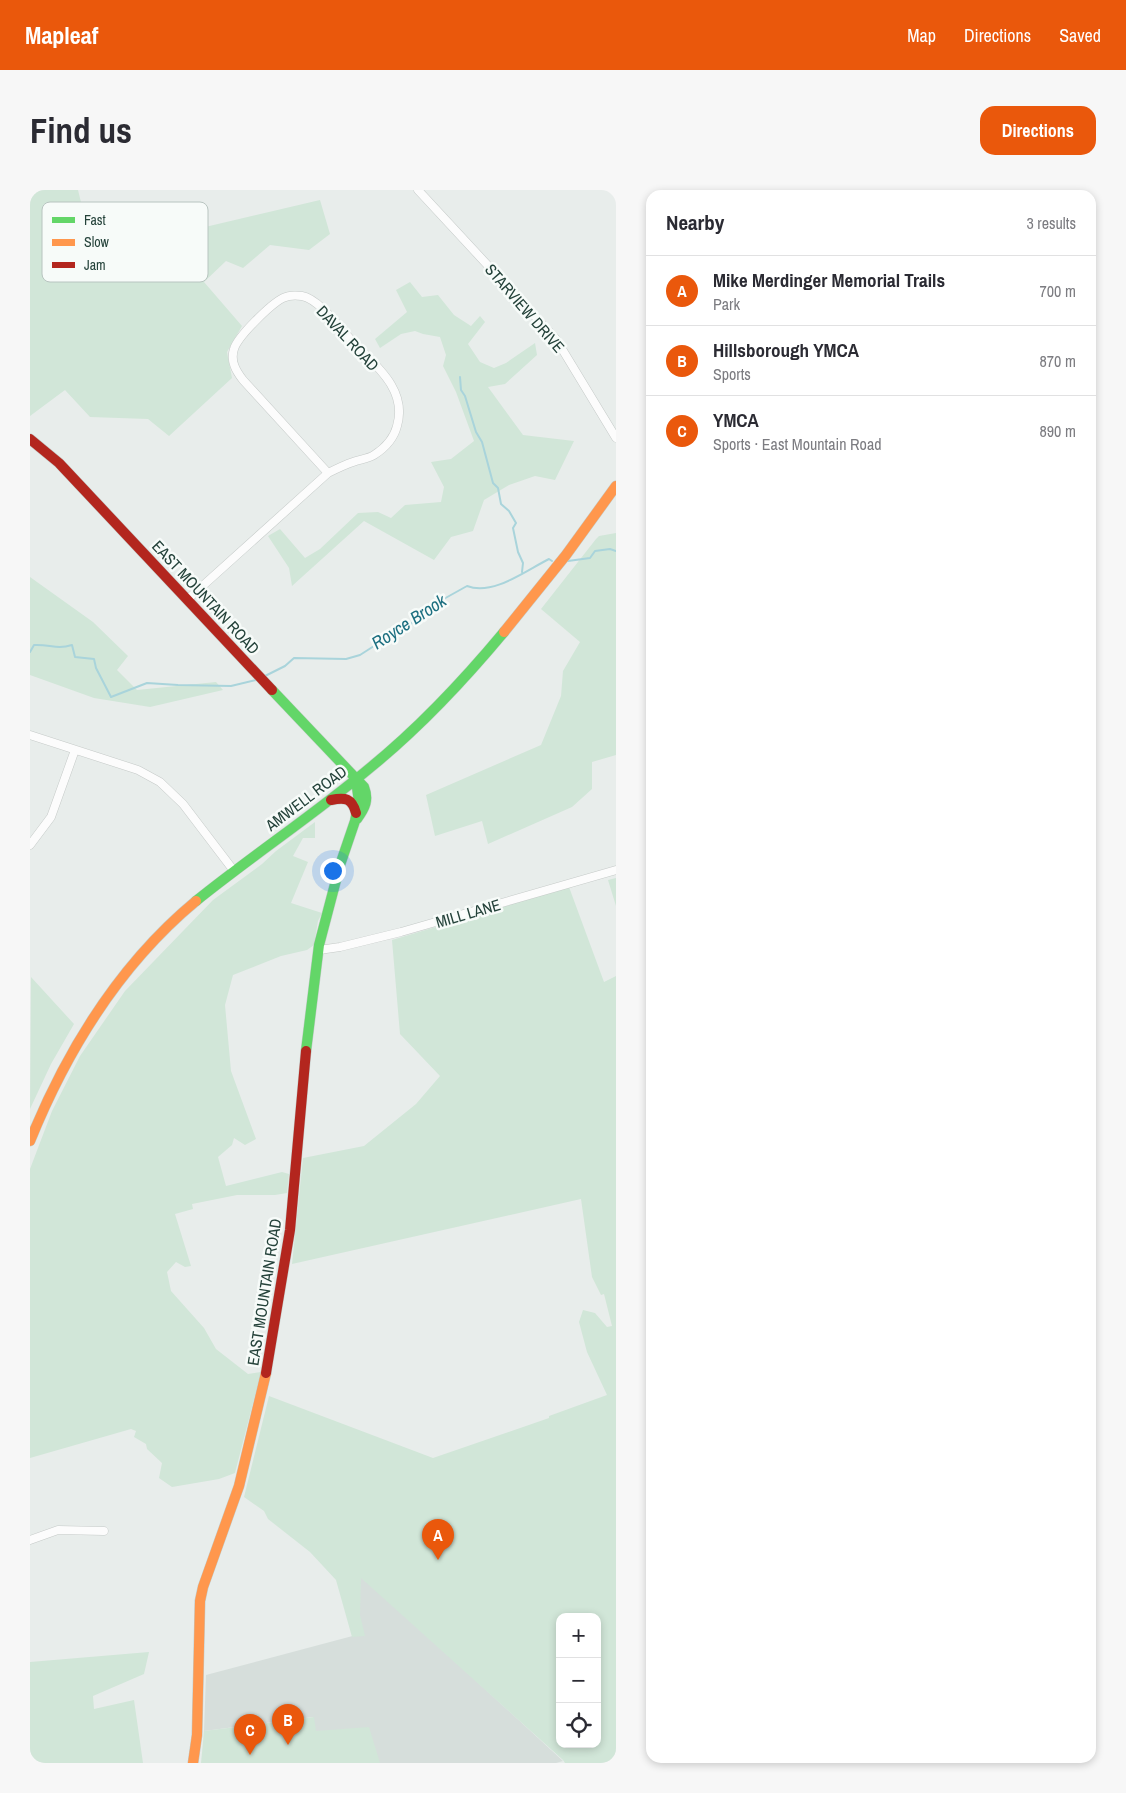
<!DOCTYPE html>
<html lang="en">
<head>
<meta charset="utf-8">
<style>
	body { margin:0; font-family:"Archivo Narrow",sans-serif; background:#f7f7f7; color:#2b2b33 }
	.controls { position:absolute; right:15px; bottom:15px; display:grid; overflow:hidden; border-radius:10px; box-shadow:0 2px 8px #0003 }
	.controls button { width:45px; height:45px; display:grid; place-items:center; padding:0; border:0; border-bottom:1px solid #e1e1e2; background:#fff; color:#2b2b33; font:25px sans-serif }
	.you { position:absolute; left:302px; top:680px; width:18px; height:18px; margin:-12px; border:4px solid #fff; border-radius:50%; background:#1a73e8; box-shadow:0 0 0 8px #1a73e833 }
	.badge { display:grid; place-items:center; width:32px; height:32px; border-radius:50%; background:#ea580c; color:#fff; font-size:16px; font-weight:700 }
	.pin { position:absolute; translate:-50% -41px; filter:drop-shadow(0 1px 2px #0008) }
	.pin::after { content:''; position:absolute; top:26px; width:18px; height:15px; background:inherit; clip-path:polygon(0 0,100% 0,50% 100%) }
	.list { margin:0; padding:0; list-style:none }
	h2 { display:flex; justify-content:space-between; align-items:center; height:65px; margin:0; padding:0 20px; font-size:21px }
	h2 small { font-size:16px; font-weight:400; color:#7c7c81 }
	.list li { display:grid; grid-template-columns:32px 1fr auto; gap:15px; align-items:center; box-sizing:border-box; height:70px; padding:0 20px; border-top:1px solid #e1e1e2 }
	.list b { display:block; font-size:19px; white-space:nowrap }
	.list p { margin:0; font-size:16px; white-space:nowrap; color:#7c7c81 }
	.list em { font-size:16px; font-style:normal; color:#7c7c81 }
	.icon { flex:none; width:28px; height:28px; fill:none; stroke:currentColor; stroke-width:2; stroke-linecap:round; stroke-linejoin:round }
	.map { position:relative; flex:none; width:586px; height:1573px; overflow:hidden; border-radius:15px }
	header { display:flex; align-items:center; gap:30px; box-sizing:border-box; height:70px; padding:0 25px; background:#ea580c; color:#fff }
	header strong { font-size:24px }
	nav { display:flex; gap:28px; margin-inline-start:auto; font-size:18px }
	.intro { display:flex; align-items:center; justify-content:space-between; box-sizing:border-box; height:120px; padding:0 30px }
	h1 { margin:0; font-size:35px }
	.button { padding:12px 22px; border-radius:15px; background:#ea580c; color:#fff; font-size:18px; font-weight:700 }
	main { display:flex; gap:30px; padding:0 30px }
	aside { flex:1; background:#fff; border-radius:15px; box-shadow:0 2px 8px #0003 }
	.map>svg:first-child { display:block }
	.built { fill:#d6dedb }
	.green { fill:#d1e6d8; fill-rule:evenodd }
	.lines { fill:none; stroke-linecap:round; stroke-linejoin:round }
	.stream { stroke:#a9d4db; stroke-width:2 }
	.street-casing { stroke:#c5cac8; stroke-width:9 }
	.fast-casing { stroke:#c3cbc8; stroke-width:11 }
	.slow-casing { stroke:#c3cbc8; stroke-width:11 }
	.jam-casing { stroke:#c3cbc8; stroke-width:11 }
	.street { stroke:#fcfcfc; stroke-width:8 }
	.fast { stroke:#63d668; stroke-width:10 }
	.slow { stroke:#ff974d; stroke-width:10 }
	.jam { stroke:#b3261e; stroke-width:10 }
	.labels { text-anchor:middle; stroke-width:5; stroke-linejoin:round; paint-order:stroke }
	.street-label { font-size:16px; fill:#24423a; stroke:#f7fbf9 }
	.water-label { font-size:18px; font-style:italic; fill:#1c6f80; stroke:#f7fbf9 }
	.key { fill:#f7fbf9; stroke:#b8c4c0; stroke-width:1 }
	.key-label { font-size:14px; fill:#24423a }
</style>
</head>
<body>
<header>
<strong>Mapleaf</strong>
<nav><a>Map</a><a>Directions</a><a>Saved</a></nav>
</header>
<div class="intro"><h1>Find us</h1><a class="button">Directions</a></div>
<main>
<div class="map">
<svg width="586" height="1573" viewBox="0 0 586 1573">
	<rect width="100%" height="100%" fill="#e8edeb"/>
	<path class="built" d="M330,1384L533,1571L526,1573H348L285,1541L283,1527L174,1541L176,1485L330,1444Z"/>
	<path class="green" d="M0,0H48L65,69L137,46L290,10L300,44L279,60L240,55L213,78L196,71L174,92L212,136L197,162L202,188L139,246L118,229L60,227L35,200L0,226Z
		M380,92L392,107L408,105L424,125L441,136L450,126L455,132L438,154L450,172L464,178L476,173L505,153L507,165L475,194L458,197L493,245L544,251L525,290L505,286L479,295L454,310L443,341L421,347L404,370L334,331L262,396L259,378L238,346L250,339L275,368L290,359L328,323L348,322L361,328L375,315L411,312L414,297L401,272L421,269L444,251L426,202L413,176L416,165L410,147L393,144L385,141L371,144L350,158L345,149L377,122L366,100Z
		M586,343V565L562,572V599L542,617L458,654L452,631L405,646L396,605L511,555L531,506L533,481L550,452L511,419L566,349L569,346Z
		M0,387L63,432L98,466L87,480L107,500L186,492L193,500L120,517L64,508L0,485Z
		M285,632V648H273L263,666L278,672L261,713L292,723L288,731L284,755L277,760L251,766L203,785L195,815L201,881L226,949L215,955L204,948L202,955L188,967L196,996L252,982L259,984L257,1003L245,1005H207L162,1014L163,1019L145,1024L161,1076L155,1077L146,1072L137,1082L141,1101L174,1138L186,1159L218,1184L231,1182L205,1283L189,1289L142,1297L129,1288L132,1273L117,1259L116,1254L104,1247L106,1241L101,1239L0,1268V979L22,921L50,866L95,801L183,710L232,674L246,661Z
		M586,688V716L578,690Z
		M539,697L574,792L586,786V1573H535L533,1570L331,1388L330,1425L335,1446L322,1447L306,1390L280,1362L238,1329L234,1321L214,1307L239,1206L403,1268L519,1228V1226L577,1205L557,1162L549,1132L553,1120L565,1123L577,1137L582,1136L574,1104L571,1105L562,1087L551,1009L262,1074L273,968L334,956L386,914L410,886L370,844L362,750ZM530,1427H567V1554H530Z
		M1,787L44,834L21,874L0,919Z
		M119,1462L114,1484L63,1506L64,1519L104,1510L113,1573H0V1472Z
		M284,1527L286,1541L339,1537L350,1573H171L174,1541Z"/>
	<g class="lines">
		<path class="stream" d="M430,187L431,200L435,206L446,242L452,252L463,293L468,298L471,314L479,321L486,333L483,338L488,362L493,373L492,382
			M538,371L560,368L565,361L580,359L586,361
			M0,462L4,455C20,454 26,460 42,455L45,467L64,469L66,478L81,507L117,493L148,495L201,496L226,490
			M235,486L255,476L264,468L316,469L330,465L344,456L360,442L381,434L394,420L437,396C463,406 495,381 519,369L522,371"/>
		<defs>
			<path id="street" d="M388,0L526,149L586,248
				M158,409L298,283C306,279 314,275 323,272C330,269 338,269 344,265C355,258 364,248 367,236C378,199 344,174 322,151C310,138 289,109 272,106C266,105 259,105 253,108C241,114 208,146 204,159C200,171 206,181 213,190L298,283
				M0,545L108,580L130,592L153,614L204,681
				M0,655L21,627L45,560
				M289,760L310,757L371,742L586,680
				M0,1350L28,1340L74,1341"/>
			<path id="fast" d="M242,500L334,597C339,610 335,618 327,629
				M166,711C223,665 285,624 341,577C390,537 434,490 474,442
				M276,861L289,755L310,675L325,631L329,612L326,590"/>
			<path id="slow" d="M474,442L536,365L586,296
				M0,951C37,860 90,774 166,711
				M163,1573L167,1545L170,1411L173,1397L209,1296L236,1183"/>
			<path id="jam" d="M0,249L29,273L242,500
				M301,610C315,607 322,608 326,623
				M236,1183L260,1040L276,861"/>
		</defs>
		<use href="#street" class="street-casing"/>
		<use href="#fast" class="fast-casing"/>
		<use href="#slow" class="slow-casing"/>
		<use href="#jam" class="jam-casing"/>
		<use href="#street" class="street"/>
		<use href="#fast" class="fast"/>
		<use href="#slow" class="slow"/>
		<use href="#jam" class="jam"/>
	</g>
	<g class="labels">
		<g class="street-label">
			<text transform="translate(495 118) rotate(49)" y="6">STARVIEW DRIVE</text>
			<text transform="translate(318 148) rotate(47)" y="6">DAVAL ROAD</text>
			<text transform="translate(176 407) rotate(47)" y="6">EAST MOUNTAIN ROAD</text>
			<text transform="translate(276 608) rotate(-37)" y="6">AMWELL ROAD</text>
			<text transform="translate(438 723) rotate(-16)" y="6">MILL LANE</text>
			<text transform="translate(234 1102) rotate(-81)" y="6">EAST MOUNTAIN ROAD</text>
		</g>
		<g class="water-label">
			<text transform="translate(379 432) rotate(-33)" y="6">Royce Brook</text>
		</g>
	</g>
	<rect x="12" y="12" width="166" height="80" rx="8" class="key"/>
	<rect x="22" y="27" width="23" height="6" fill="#63d668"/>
	<rect x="22" y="49" width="23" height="7" fill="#ff974d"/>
	<rect x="22" y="72" width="23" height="6" fill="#b3261e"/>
	<g class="key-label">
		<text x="54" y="35">Fast</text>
		<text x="54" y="57">Slow</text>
		<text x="54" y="80">Jam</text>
	</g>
</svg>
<div class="controls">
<button>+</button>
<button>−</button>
<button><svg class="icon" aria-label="locate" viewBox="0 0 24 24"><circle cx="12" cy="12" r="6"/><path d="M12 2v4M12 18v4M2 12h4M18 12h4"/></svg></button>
</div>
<div class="you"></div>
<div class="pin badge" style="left:408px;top:1370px">A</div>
<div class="pin badge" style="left:258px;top:1555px">B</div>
<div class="pin badge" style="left:220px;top:1565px">C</div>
</div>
<aside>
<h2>Nearby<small>3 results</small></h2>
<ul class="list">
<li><span class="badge">A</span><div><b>Mike Merdinger Memorial Trails</b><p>Park</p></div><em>700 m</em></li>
<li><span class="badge">B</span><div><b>Hillsborough YMCA</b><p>Sports</p></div><em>870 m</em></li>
<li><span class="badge">C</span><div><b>YMCA</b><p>Sports · East Mountain Road</p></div><em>890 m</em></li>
</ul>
</aside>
</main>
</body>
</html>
